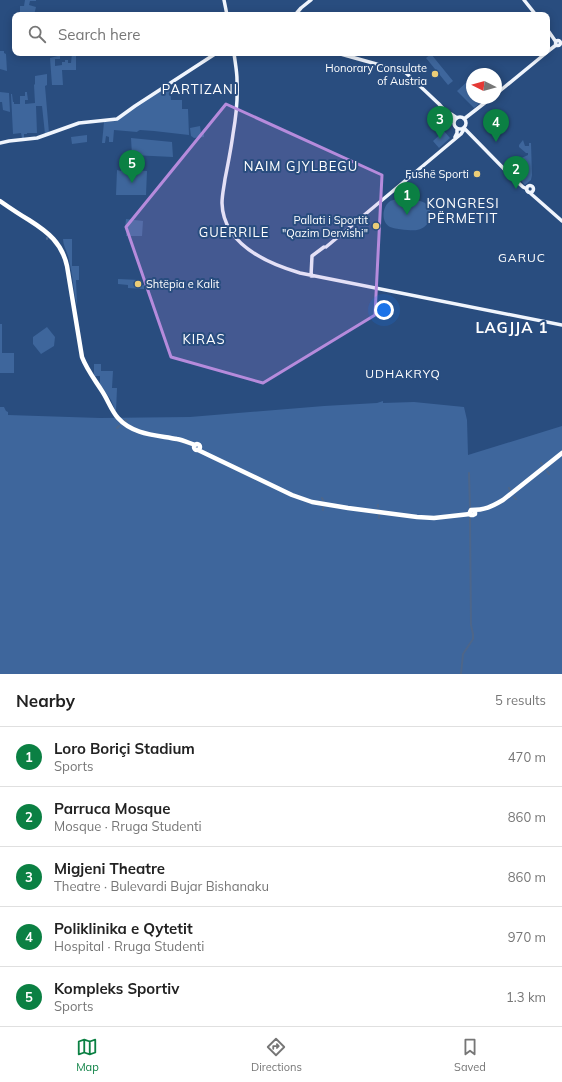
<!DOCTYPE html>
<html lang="en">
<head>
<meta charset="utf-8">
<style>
	body { margin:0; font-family:Mulish,sans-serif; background:#f6f6f6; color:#222 }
	.compass { position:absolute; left:466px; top:68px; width:36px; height:36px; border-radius:50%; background:#fff; box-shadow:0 2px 10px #0003; rotate:276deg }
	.you { position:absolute; left:384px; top:310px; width:14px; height:14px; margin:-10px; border:3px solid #fff; border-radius:50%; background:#1a73e8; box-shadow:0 0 0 6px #1a73e833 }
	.badge { display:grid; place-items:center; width:26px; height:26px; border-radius:50%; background:#0b8043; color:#fff; font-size:13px; font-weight:700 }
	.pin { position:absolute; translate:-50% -33px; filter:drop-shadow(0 1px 2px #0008) }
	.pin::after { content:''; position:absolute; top:21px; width:14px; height:12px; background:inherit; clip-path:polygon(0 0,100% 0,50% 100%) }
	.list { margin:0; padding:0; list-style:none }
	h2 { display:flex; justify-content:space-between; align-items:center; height:52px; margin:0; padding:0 16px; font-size:17px }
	h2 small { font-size:13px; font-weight:400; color:#767676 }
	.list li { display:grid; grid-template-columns:26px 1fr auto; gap:12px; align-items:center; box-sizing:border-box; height:60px; padding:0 16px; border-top:1px solid #e0e0e0 }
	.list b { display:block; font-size:15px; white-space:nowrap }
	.list p { margin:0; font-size:13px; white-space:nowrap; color:#767676 }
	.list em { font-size:13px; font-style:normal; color:#767676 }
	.icon { flex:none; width:22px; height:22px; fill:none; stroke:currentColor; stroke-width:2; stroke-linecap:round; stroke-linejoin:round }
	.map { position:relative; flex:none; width:562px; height:674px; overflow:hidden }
	.search { position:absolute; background:#fff; box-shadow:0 2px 10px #0003; left:12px; right:12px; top:12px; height:44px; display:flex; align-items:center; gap:10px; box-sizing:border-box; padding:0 14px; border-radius:8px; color:#767676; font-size:15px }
	.sheet { height:352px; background:#fff }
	nav { display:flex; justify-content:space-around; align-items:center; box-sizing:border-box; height:56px; border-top:1px solid #e0e0e0; background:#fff; font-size:11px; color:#767676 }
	nav a { display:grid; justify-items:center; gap:2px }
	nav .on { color:#0b8043 }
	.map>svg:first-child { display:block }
	.green { fill:#3e669c }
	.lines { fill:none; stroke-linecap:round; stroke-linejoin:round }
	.canal { stroke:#4d668a; stroke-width:2 }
	.major { stroke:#f0f5fd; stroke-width:3.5 }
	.highway { stroke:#fff; stroke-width:4.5 }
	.marked { fill:#b68bdc; fill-opacity:0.2; stroke:#b68bdc; stroke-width:3; stroke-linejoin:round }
	.poi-dot { fill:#eccd77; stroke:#294d7f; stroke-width:1.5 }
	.labels { text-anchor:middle; stroke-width:4; stroke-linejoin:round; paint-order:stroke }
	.poi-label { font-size:11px; fill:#fff; stroke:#294d7f; text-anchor:end }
	.neighbourhood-label { font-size:12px; letter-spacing:1px; fill:#fff; stroke:#294d7f }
	.quarter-label { font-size:13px; letter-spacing:1px; fill:#fff; stroke:#294d7f }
	.district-label { font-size:15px; font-weight:bold; letter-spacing:1px; fill:#fff; stroke:#294d7f }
</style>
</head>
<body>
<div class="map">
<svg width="562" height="674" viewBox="0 0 562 674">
	<rect width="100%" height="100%" fill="#294d7f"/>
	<path class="green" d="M25,0H36V1H30L29,5L36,7L34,15H28V14L23,13V15H20V6H24Z
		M0,51H4V53L6,54L7,71L0,69Z
		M58,53H61L60,54V59H55V66L62,65V62H65V60H68V63H71L72,53H76V70H62L63,85H52L50,58L58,56Z
		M431,54L453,81L448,85L426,58Z
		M47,74V85L45,86L49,133L45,134L42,106H36L37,133H27V134H24V138H22L21,133L13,134L11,94H12L13,102H14V104H20V96H25V92H27V93L28,100H25V104L35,103L34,85L35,84V76Z
		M468,81L472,85V98H485V99L474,108L457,91Z
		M170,84L171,100H182V109H188L189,135L154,131L140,130L138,131L137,132L114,130L113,142H109V137L106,136L105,143H102L104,122L117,121L136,106Z
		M0,92L9,93L10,112L3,110L2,102H0Z
		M200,126L201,133H204V137L194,138L191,136L190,128Z
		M444,131L450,138L439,148L433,141Z
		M87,135V142L72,144L71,137Z
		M131,138L172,142L173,157L132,155Z
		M523,140L525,146H529V143H531L532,175L531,180L525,185L512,170L509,164L528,155V153H526L519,147V145Z
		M125,169L147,171L146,195H116L117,170L121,171V170H125Z
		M397,199C405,200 419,199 425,203C435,211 430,228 417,230C413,231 394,229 390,227C381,222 382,208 389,202C391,200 394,200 397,199Z
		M126,219L143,221L142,236H126L127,228H125Z
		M63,239H72V266H79V280H76L77,305C73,291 73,275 69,260C68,253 63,246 63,239Z
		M118,279L140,280V285H144V289L128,288V285L118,284Z
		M0,324H2V353H14V373H0Z
		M47,327L55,337L54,346L41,354L33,344V337Z
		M94,364H101V371H113L112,388H117L116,412L111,400L100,384V376H95L94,374Z
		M383,401V403L414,402L464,407L467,420L468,455L562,426V674H0V407H4L6,411L8,412V415L100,418L190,417L324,406L377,403Z"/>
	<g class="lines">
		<path class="canal" d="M47,238V239
			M125,421L126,420
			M117,428L119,426
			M541,463L542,464
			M547,471L549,474
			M469,473L470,508
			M509,488L510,490
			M514,497L516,499
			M322,498L323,500
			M378,505V507
			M323,507V510
			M379,515V518
			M461,674L463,654L473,639V634L471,625L470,517"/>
		<path class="major" d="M224,0L227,15
			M524,0L536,15
			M295,15L301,8L311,0
			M547,29L556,42
			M555.5 43a2.5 2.5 0 1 1 5 0a2.5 2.5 0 1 1-5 0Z
			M547,52L556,45
			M218,53H230
			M234,53C235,62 237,71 237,80C238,98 236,117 233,134C231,149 228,164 225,179C224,187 222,195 222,203C223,244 266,263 300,273L562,325
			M337,53L405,72L439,104L454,121
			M496,94L546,53
			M451,114L457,118
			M454 123a6 6 0 1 1 12 0a6 6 0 1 1-12 0Z
			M464,119L491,98
			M464,128L514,179L523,187L527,189
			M455,137L457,133V129
			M0,143L9,141L37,138L79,123L117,119L135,106L215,54H218
			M526.5 189a3.5 3.5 0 1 1 7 0a3.5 3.5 0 1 1-7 0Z
			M529,192L562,221
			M326,247L461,134L463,131V128
			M311,276L312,256L324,247"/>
		<path class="highway" d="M0,201C10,208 19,214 29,220C48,232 62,243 67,266L82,357C87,370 95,380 102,391C108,400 111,410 118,418C133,435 157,435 177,439C183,440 189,443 195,445
			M194 447a3 3 0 1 1 6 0a3 3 0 1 1-6 0Z
			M198,450L292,495L312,502L348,508L417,517L434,518L470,514
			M475,510V514L473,515H471L470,512L471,510C485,510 491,507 503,500L562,453"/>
	</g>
	<path class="marked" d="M226,104L382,175L375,315L263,383L171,357L126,227Z"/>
	<g class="poi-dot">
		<circle cx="435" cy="74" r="4"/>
		<circle cx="477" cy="174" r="4"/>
		<circle cx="376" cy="226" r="4"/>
		<circle cx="138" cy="284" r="4"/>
	</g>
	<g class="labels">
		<g class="poi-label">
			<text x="427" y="72">Honorary Consulate<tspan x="427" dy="13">of Austria</tspan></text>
			<text x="469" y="178">Fushë Sporti</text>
			<text x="368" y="224">Pallati i Sportit<tspan x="368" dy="13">"Qazim Dervishi"</tspan></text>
			<text x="146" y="288" text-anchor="start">Shtëpia e Kalit</text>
		</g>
		<g class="neighbourhood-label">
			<text x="522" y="262">GARUC</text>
			<text x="403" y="378">UDHAKRYQ</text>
		</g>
		<g class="quarter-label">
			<text x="200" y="94">PARTIZANI</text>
			<text x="301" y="171">NAIM GJYLBEGU</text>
			<text x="463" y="208">KONGRESI<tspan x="463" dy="15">PËRMETIT</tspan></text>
			<text x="234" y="237">GUERRILE</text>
			<text x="204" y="344">KIRAS</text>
		</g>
		<g class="district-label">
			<text x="512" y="333">LAGJJA 1</text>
		</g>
	</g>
</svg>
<svg class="compass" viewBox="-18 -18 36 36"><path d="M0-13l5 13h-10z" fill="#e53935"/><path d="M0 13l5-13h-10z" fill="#767676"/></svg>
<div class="you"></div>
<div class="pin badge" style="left:407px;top:215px">1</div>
<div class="pin badge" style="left:516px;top:189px">2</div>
<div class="pin badge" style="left:440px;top:139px">3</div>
<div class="pin badge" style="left:496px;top:142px">4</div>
<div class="pin badge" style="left:132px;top:183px">5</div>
<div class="search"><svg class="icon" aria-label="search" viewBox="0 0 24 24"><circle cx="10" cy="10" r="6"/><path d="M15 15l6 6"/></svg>Search here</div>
</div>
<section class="sheet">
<h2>Nearby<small>5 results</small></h2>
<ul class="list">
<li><span class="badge">1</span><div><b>Loro Boriçi Stadium</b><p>Sports</p></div><em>470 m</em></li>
<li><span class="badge">2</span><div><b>Parruca Mosque</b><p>Mosque · Rruga Studenti</p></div><em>860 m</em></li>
<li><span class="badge">3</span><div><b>Migjeni Theatre</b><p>Theatre · Bulevardi Bujar Bishanaku</p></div><em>860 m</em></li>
<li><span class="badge">4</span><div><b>Poliklinika e Qytetit</b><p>Hospital · Rruga Studenti</p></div><em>970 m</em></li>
<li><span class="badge">5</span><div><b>Kompleks Sportiv</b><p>Sports</p></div><em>1.3 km</em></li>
</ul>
</section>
<nav>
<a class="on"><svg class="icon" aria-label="map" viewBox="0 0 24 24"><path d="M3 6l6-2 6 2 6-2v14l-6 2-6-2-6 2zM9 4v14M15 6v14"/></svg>Map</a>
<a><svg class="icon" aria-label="directions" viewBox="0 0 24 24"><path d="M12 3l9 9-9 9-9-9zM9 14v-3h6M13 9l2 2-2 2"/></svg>Directions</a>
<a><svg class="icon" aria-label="saved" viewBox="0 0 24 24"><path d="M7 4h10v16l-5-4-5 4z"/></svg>Saved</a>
</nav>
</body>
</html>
